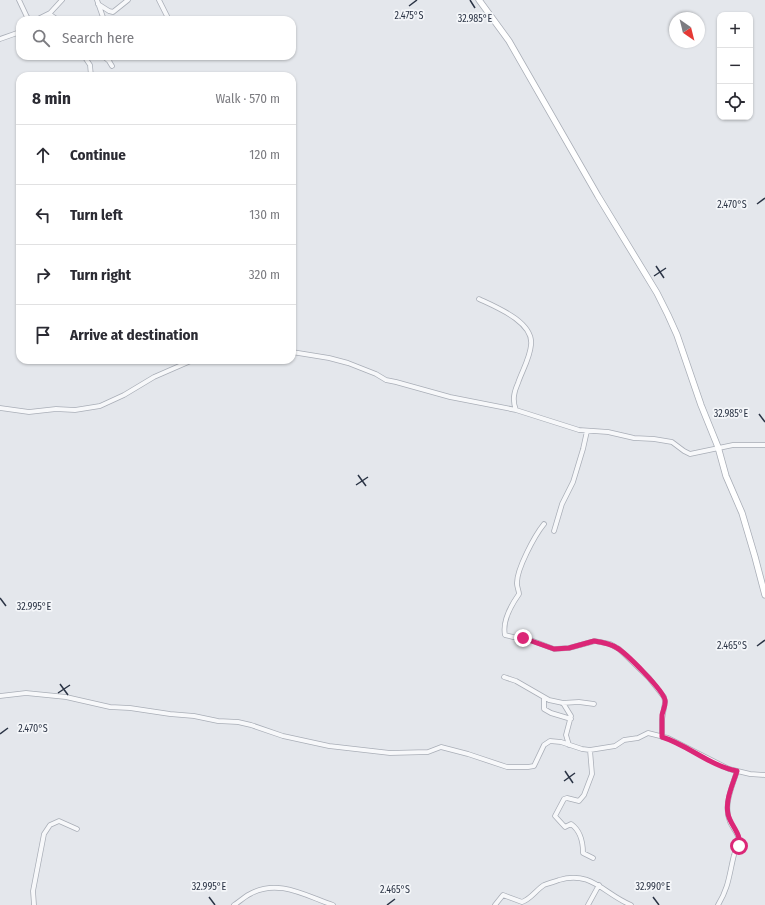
<!DOCTYPE html>
<html lang="en">
<head>
<meta charset="utf-8">
<style>
	body { margin:0; font-family:"Fira Sans Condensed",sans-serif; background:#f7f7f7; color:#2b2b33 }
	.controls { position:absolute; right:12px; top:12px; display:grid; overflow:hidden; border-radius:8px; box-shadow:0 1px 3px #0004 }
	.controls button { width:36px; height:36px; display:grid; place-items:center; padding:0; border:0; border-bottom:1px solid #e1e1e2; background:#fff; color:#2b2b33; font:20px sans-serif }
	.compass { position:absolute; left:669px; top:12px; width:36px; height:36px; border-radius:50%; background:#fff; box-shadow:0 1px 3px #0004; rotate:145deg }
	.stop { position:absolute; width:12px; height:12px; margin:-9px; border:3px solid #db2777; border-radius:50%; background:#fff }
	.stop.end { background:#db2777; border-color:#fff; box-shadow:0 1px 4px #0008 }
	.list { margin:0; padding:0; list-style:none }
	h2 { display:flex; justify-content:space-between; align-items:center; height:52px; margin:0; padding:0 16px; font-size:17px }
	h2 small { font-size:13px; font-weight:400; color:#7c7c81 }
	.list li { display:grid; grid-template-columns:26px 1fr auto; gap:12px; align-items:center; box-sizing:border-box; height:60px; padding:0 16px; border-top:1px solid #e1e1e2 }
	.list b { display:block; font-size:15px; white-space:nowrap }
	.list em { font-size:13px; font-style:normal; color:#7c7c81 }
	.icon { flex:none; width:22px; height:22px; fill:none; stroke:currentColor; stroke-width:2; stroke-linecap:round; stroke-linejoin:round }
	.map { position:relative; flex:none; width:765px; height:905px; overflow:hidden }
	.search { position:absolute; background:#fff; box-shadow:0 1px 3px #0004; left:16px; top:16px; width:280px; height:44px; display:flex; align-items:center; gap:10px; box-sizing:border-box; padding:0 14px; border-radius:12px; color:#7c7c81; font-size:15px }
	.panel { position:absolute; background:#fff; box-shadow:0 1px 3px #0004; left:16px; top:72px; width:280px; height:292px; border-radius:12px }
	.map>svg:first-child { display:block }
	.lines { fill:none; stroke-linecap:round; stroke-linejoin:round }
	.minor-casing { stroke:#a9aeb7; stroke-width:5.5 }
	.secondary-casing { stroke:#a9aeb7; stroke-width:7 }
	.minor { stroke:#f7f8fa; stroke-width:4 }
	.secondary { stroke:#fff; stroke-width:5.5 }
	.route { stroke:#db2777; stroke-width:5 }
	.ticks { fill:none; stroke:#2b3445; stroke-width:1.5 }
	.ticks-label { font-size:10px; text-anchor:middle; fill:#2b3445; stroke:#f4f6f9; stroke-width:3.5; stroke-linejoin:round; paint-order:stroke }
</style>
</head>
<body>
<div class="map">
<svg width="765" height="905" viewBox="0 0 765 905">
	<rect width="100%" height="100%" fill="#e4e7ec"/>
	<g class="lines">
		<defs>
			<path id="minor" d="M19,0L27,17L30,20
				M97,0L104,20
				M159,0L169,20
				M98,4L109,11L113,12L128,0
				M49,14L58,20
				M36,20L50,13L62,0
				M0,39L20,32
				M84,56L90,65L91,76
				M103,56L109,61
				M111,56L109,61L112,66
				M479,299C496,307 534,322 531,345C530,358 522,371 518,383C514,392 512,400 516,410
				M292,352L329,358L348,363L376,374L386,380L396,382L450,397L516,410L579,430L608,432L634,438L654,439L672,442L684,451L690,454L733,445H765
				M0,408L29,412L56,409L75,410L100,406L124,395L154,377L193,360
				M544,524C535,535 516,570 517,584C517,587 519,591 519,594C512,604 502,621 505,635L513,637L528,639L554,649L569,648L595,641L610,644L619,649L649,678L664,697L665,702L662,720V737
				M554,531L562,504L573,482L583,449L587,431
				M504,677L516,681L549,700L563,703L571,716L566,735L569,745
				M0,696L26,693L66,697L110,707L130,708L170,714L194,716L218,721L238,722L251,725L283,736L329,746L390,753L428,752L441,747L468,754L507,767H528L534,766L544,745L550,741L561,742L582,749L590,750L615,746L624,740L638,738L648,733L668,738L729,769L750,774L765,775
				M544,698V709L551,713L571,719
				M562,703L579,702L594,704
				M590,750L592,774L584,795L579,801L567,798L564,799L555,816L565,827L571,824C581,831 583,842 583,853L593,858
				M34,905L33,891L44,834L50,825L59,821L77,829
				M234,905C239,902 244,897 250,894C278,878 306,896 333,905
				M495,905L503,895L522,902C531,899 536,890 544,885C549,883 554,882 559,880C591,870 604,894 631,905
				M588,905L599,885
				M718,905C729,887 729,875 734,855C735,850 740,847 739,841C739,834 733,829 730,822C723,806 732,787 737,771"/>
			<path id="secondary" d="M479,0L509,41L598,196L657,293L668,315L677,335L701,405L718,447L726,476L742,513L755,557L765,595"/>
		</defs>
		<use href="#minor" class="minor-casing"/>
		<use href="#secondary" class="secondary-casing"/>
		<use href="#minor" class="minor"/>
		<use href="#secondary" class="secondary"/>
	</g>
	<g class="lines">
		<path class="route" d="M523,638L554,649L569,648L594,641C601,642 611,644 617,648C626,653 663,690 665,700C666,705 663,710 662,715C662,722 662,730 662,737C688,745 710,766 737,771C733,784 725,800 728,814C730,825 742,834 739,846"/>
	</g>
	<path class="ticks" d="M470,0L475,8M409,6L417,0M757,204L765,198M656,266L664,278M654,276L666,268M759,414L765,422M358,475L366,486M356,485L368,477M0,598L6,606M757,646L765,640M60,684L68,695M58,693L70,685M0,734L8,728M565,771L573,783M564,781L575,773M209,897L215,905M653,897L659,905M387,905L395,899"/>
	<g class="ticks-label">
		<text x="409" y="19">2.475°S</text>
		<text x="475" y="22">32.985°E</text>
		<text x="732" y="208">2.470°S</text>
		<text x="731" y="417">32.985°E</text>
		<text x="34" y="610">32.995°E</text>
		<text x="732" y="649">2.465°S</text>
		<text x="33" y="732">2.470°S</text>
		<text x="209" y="890">32.995°E</text>
		<text x="653" y="890">32.990°E</text>
		<text x="395" y="893">2.465°S</text>
	</g>
</svg>
<div class="controls">
<button>+</button>
<button>−</button>
<button><svg class="icon" aria-label="locate" viewBox="0 0 24 24"><circle cx="12" cy="12" r="6"/><path d="M12 2v4M12 18v4M2 12h4M18 12h4"/></svg></button>
</div>
<svg class="compass" viewBox="-18 -18 36 36"><path d="M0-13l5 13h-10z" fill="#e53935"/><path d="M0 13l5-13h-10z" fill="#7c7c81"/></svg>
<div class="stop" style="left:739px;top:846px"></div>
<div class="stop end" style="left:523px;top:638px"></div>
<div class="search"><svg class="icon" aria-label="search" viewBox="0 0 24 24"><circle cx="10" cy="10" r="6"/><path d="M15 15l6 6"/></svg>Search here</div>
<section class="panel">
<h2>8 min<small>Walk · 570 m</small></h2>
<ul class="list">
<li><svg class="icon" aria-label="ahead" viewBox="0 0 24 24"><path d="M12 20V5M6 11l6-6 6 6"/></svg><div><b>Continue</b></div><em>120 m</em></li>
<li><svg class="icon" aria-label="left" viewBox="0 0 24 24"><path d="M17 20v-9H6M10 6l-5 5 5 5"/></svg><div><b>Turn left</b></div><em>130 m</em></li>
<li><svg class="icon" aria-label="right" viewBox="0 0 24 24"><path d="M7 20v-9h11M14 6l5 5-5 5"/></svg><div><b>Turn right</b></div><em>320 m</em></li>
<li><svg class="icon" aria-label="arrive" viewBox="0 0 24 24"><path d="M6 21V4h12l-3 4 3 4H6"/></svg><div><b>Arrive at destination</b></div></li>
</ul>
</section>
</div>
</body>
</html>
